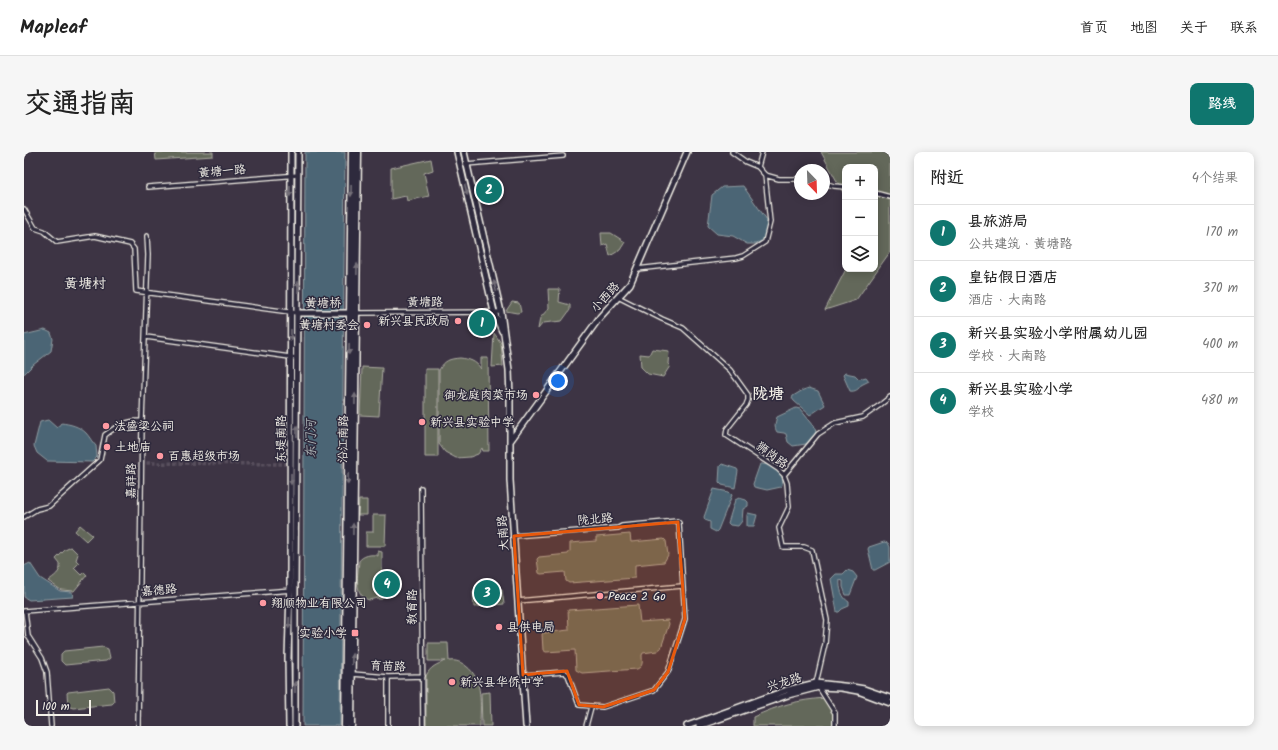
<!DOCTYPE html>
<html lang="zh">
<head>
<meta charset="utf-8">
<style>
	body { margin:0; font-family:Kalam,"LXGW WenKai TC",sans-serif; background:#f6f6f6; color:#222 }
	.controls { position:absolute; right:12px; top:12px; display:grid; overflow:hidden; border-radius:8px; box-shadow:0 2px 10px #0003 }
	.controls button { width:36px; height:36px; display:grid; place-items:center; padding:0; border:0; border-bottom:1px solid #e0e0e0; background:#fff; color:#222; font:20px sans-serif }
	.compass { position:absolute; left:770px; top:12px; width:36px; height:36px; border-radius:50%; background:#fff; box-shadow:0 2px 10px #0003; rotate:157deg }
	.scale { position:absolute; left:12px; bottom:10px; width:55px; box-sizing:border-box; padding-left:4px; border:2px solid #f4f1e8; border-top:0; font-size:11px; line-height:14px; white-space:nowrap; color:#f4f1e8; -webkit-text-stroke:3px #2f2a3d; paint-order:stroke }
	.you { position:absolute; left:534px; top:229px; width:14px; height:14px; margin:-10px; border:3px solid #fff; border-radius:50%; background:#1a73e8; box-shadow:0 0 0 6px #1a73e833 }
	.badge { display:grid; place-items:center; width:26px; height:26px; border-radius:50%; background:#0f766e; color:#fff; font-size:13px; font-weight:700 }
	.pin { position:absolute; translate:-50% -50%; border:2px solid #fff; box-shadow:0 1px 4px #0006 }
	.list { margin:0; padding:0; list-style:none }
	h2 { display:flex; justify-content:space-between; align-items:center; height:52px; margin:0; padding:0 16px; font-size:17px }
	h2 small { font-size:13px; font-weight:400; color:#767676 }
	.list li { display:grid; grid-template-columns:26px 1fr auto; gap:12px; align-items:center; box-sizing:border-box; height:56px; padding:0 16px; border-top:1px solid #e0e0e0 }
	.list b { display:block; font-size:15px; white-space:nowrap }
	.list p { margin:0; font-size:13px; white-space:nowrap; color:#767676 }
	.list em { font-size:13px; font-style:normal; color:#767676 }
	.icon { flex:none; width:22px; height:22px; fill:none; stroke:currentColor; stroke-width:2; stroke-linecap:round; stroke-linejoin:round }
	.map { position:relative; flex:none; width:866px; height:574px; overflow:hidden; border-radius:8px }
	header { display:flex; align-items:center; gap:24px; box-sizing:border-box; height:56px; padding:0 20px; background:#fff; border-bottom:1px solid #e0e0e0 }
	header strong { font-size:19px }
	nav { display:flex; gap:22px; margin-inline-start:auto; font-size:14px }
	.intro { display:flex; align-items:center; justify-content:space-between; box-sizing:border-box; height:96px; padding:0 24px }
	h1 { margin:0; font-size:28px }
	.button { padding:10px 18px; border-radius:8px; background:#0f766e; color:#fff; font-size:14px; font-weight:700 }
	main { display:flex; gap:24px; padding:0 24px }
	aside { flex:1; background:#fff; border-radius:8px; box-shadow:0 2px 10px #0003 }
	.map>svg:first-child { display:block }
	.green { fill:#64685a; stroke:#acaca1 }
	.water { fill:#4c6574; stroke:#8f9da2 }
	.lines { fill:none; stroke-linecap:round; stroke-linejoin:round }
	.street-tunnel { stroke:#58505d; stroke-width:3.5; stroke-dasharray:3.5 2; stroke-linecap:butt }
	.street-casing { stroke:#f4f1e8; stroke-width:6 }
	.secondary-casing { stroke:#f4f1e8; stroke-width:8 }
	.primary-casing { stroke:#f4f1e8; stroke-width:9 }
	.street { stroke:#2f2a3d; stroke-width:3.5 }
	.secondary { stroke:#2f2a3d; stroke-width:5 }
	.primary { stroke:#2f2a3d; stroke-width:6 }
	.oneway { fill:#747079 }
	.marked { fill:#e8590c; fill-opacity:0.2; stroke:#e8590c; stroke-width:3; stroke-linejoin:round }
	.poi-dot { fill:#ff9aa2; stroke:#2f2a3d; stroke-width:1.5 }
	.labels { text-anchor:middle; stroke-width:3; stroke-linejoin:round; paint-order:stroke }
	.street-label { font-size:12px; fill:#f4f1e8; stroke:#2f2a3d }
	.poi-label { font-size:12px; fill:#f4f1e8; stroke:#2f2a3d; text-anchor:start }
	.water-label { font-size:13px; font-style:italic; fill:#b1b9ba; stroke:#2f2a3d }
	.quarter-label { font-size:14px; fill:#f4f1e8; stroke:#2f2a3d }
	.district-label { font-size:16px; font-weight:bold; fill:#f4f1e8; stroke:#2f2a3d }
</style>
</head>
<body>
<header>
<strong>Mapleaf</strong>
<nav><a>首页</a><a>地图</a><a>关于</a><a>联系</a></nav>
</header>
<div class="intro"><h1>交通指南</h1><a class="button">路线</a></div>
<main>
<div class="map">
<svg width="866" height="574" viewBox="0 0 866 574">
	<rect width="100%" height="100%" fill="#3d3444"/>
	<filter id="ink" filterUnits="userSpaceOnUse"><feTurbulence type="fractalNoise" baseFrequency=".025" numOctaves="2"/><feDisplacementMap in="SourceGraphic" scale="8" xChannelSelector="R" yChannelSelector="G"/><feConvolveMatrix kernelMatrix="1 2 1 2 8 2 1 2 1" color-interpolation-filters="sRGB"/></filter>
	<g filter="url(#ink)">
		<path class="green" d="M131,0H189V4L132,8Z
			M797,0H866V100L832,148L801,158L822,117H851V15H821V44Z
			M407,7L409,18L400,21L405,44L383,49L382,44L367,47V16Z
			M577,81H587L601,90L596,98L586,104L583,92L578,94Z
			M524,137H536L535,150L546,153V158L538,169L519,171L514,177L516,166L525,156Z
			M488,150L495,151L497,160L493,161L482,159Z
			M470,181L477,191L479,214L468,215Z
			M628,197L645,199L644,212L646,214L639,225L624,222L617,215L616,202L625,203Z
			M436,206C445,207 452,209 457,217V206H464L465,299H459L458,296L454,302L446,305L432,306L421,300L415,292V218C421,208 425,207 436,206Z
			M338,215L358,216L355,264L336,263Z
			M401,217H414V305H401Z
			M335,348H343V363H334Z
			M349,363H362L361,394H342V380H349Z
			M56,373L68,383L62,389L51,379Z
			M606,382L607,390L640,387L642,389L644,403L640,410L611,413V426L545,431L542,429L541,420L517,422L515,421L513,407L515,405L544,402L546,399V391L572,389V385Z
			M47,395L54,402L52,408L55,411L50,416L57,423L60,420L63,423L50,439L37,438L24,429C30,424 37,421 36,412L32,407L41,398Z
			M354,399L358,400V447H354V445L353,446L345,448C329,443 334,422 335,409C338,404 348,401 354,404Z
			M478,438L480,452L450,455L449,440Z
			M614,453L616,470L644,468L645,472L637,496L633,499L619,501L618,503C618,509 620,514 613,517L558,521L552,518L551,498L522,500L519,498L518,482L519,481L545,478L544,458Z
			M404,491H424L425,509C432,508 437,510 442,514C460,527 456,554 456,574H402V524C406,515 413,512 422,509H404Z
			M79,495L84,497L86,506L82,509L41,513L37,509V502L40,499Z
			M85,535L89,539L90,550L88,552L49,556L44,554L43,541L44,540Z
			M466,540L467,574H458L457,541Z
			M802,546L811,561V574H729V565C756,553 773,548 802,546Z"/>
		<path class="water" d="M281,0H321L316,574H279Z
			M719,34L743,68L742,86L732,92H723L709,84L693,82L684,74L688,43L698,35Z
			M21,178L27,181L29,187L27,199L9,213L0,222V183Z
			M821,221L831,223L835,227L842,225L845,229L837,233C835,237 831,240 826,239L819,223Z
			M785,236L794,239L801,253L786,263L770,249L768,246L769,244L779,238Z
			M772,256L776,257L790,274L792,280L791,282L782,292L769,294L764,290L762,282L760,281L753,280C750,275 751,271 753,265Z
			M24,268L33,276L37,271C46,272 55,274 62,281C65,284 68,290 72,294L73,305L68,310L23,309L13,301L10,294L16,270Z
			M698,312L713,317L714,319L711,336L698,333L695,330L696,314Z
			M736,312C746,311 764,323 757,335L743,338L730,335L729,332Z
			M690,337L705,340L708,343L694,378L692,380L686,377V370L681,368L680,365Z
			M715,346L722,348L724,350V354L719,357L718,369L714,374L706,373L704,371L711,348Z
			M724,361L733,363L730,374H723V363Z
			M860,390L864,391L866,395V410L851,418H849L844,397L845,395Z
			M6,411L16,426L36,439L48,440L49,445L5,448L0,445V414Z
			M823,418L829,420L833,425L826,443H822L819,435V429L816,428C815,436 818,446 825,450V454L818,457L815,460H813L807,427L812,422H819Z"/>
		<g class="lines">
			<path class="street-tunnel" d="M117,311L267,312"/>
			<defs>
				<path id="street" d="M442,12L539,4
					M734,15L738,0
					M741,23L755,27H776
					M800,31L810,34L821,35
					M124,35L274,23
					M851,41L866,45
					M0,57L11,76L20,79L33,90L71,84L106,92L110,97L112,139L273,161
					M613,117L712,106L719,104L741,90L746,70L741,23L734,15L722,10L708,0
					M594,145L638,167L659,176L706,218L724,243V248L722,253L703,277L702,283L754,317L760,323L763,331L765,355L755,376L759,395H780L788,398L803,468L801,492L792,531L811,561V574
					M332,161L477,160
					M122,185L273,206
					M760,323L794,282L811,271L839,265L856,253L866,245
					M397,336L399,574
					M0,365L13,357L25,354L76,308L81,283C94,273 102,269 118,269
					M490,384L594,376L598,374L653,369L655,371L661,467L644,520L630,538L579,555L555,553L544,523L540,520L499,523
					M494,449L658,434
					M0,459L268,438
					M1,459L4,484L18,506L23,520L27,574
					M328,522L364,525L399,524
					M114,574L118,269L124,103L123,84
					M364,574V525
					M562,574L567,555"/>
				<path id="secondary" d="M433,0L470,160L478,179
					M440,0L477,160L485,218L486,246V328L502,574
					M273,161H325
					M487,288L576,165L606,132L663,0
					M265,574L264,506L266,438L267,0
					M271,574V438L274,0
					M663,574L763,538L792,531L828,535L840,537L866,546
					M675,574L764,543L795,535L817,536L834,539L866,551"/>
				<path id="primary" d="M321,574L328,0
					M327,574L334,0"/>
			</defs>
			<use href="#street" class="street-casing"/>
			<use href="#secondary" class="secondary-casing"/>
			<use href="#primary" class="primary-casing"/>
			<use href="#street" class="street"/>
			<use href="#secondary" class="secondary"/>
			<use href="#primary" class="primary"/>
		</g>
		<defs><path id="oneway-solid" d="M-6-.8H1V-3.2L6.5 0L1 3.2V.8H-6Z"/></defs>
		<g class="oneway">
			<use href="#oneway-solid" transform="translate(442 38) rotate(77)"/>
			<use href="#oneway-solid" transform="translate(266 39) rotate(90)"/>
			<use href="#oneway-solid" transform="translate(327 39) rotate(91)"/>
			<use href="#oneway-solid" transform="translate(333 117) rotate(-89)"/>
			<use href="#oneway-solid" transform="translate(471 134) rotate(-103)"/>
			<use href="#oneway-solid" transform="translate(274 135) rotate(-90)"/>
			<use href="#oneway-solid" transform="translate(267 183) rotate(90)"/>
			<use href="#oneway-solid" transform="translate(325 197) rotate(91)"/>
			<use href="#oneway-solid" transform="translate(331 247) rotate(-89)"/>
			<use href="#oneway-solid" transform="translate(273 279) rotate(-89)"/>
			<use href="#oneway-solid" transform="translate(267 327) rotate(90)"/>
			<use href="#oneway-solid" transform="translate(324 327) rotate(91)"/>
			<use href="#oneway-solid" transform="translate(329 377) rotate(-89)"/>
			<use href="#oneway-solid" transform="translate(265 471) rotate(92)"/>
			<use href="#oneway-solid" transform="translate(328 507) rotate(-89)"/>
			<use href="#oneway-solid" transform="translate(271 535) rotate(-90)"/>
		</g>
	</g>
	<path class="marked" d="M654,370L661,467L644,520L630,538L579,555L555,553L543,519L499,523L490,384Z"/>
	<g class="poi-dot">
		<circle cx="434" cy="169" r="4"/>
		<circle cx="343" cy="173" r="4"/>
		<circle cx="512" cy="243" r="4"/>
		<circle cx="398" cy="270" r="4"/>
		<circle cx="82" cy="274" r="4"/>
		<circle cx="83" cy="295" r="4"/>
		<circle cx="136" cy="304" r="4"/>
		<circle cx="576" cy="444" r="4"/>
		<circle cx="239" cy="451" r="4"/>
		<circle cx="475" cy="475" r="4"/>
		<rect x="327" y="477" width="8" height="8" rx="2"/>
		<circle cx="428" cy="530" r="4"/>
	</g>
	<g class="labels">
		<g class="street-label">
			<text transform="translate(198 19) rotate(-5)" y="4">黄塘一路</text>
			<text transform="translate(581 145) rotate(-48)" y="4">小西路</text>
			<text transform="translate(401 150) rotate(-1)" y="4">黄塘路</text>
			<text x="299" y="155">黄塘桥</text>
			<text transform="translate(257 287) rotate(-90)" y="4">东堤南路</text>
			<text transform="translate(319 287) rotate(-89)" y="4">沿江南路</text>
			<text transform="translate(748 303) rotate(37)" y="4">狮岗路</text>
			<text transform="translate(107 329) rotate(-89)" y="4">嘉祥路</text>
			<text transform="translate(571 367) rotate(-5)" y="4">陇北路</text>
			<text transform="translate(479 381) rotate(-94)" y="4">大南路</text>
			<text transform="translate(135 438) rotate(-5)" y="4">嘉德路</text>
			<text transform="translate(388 455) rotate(-90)" y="4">教育路</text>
			<text transform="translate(364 514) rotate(2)" y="4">育苗路</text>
			<text transform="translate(760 530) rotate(-17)" y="4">兴龙路</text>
		</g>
		<g class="poi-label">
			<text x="426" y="173" text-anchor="end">新兴县民政局</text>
			<text x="335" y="177" text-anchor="end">黄塘村委会</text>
			<text x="504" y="247" text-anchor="end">御龙庭肉菜市场</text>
			<text x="406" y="274">新兴县实验中学</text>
			<text x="90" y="278">法盛梁公祠</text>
			<text x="91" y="299">土地庙</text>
			<text x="144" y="308">百惠超级市场</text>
			<text x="584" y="448">Peace 2 Go</text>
			<text x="247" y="455">翔顺物业有限公司</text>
			<text x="483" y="479">县供电局</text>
			<text x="323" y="485" text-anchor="end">实验小学</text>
			<text x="436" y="534">新兴县华侨中学</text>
		</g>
		<g class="water-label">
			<text transform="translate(286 287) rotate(-90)" y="5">东门河</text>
		</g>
		<g class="quarter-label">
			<text x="61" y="136">黄塘村</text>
		</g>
		<g class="district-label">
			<text x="744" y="247">陇塘</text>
		</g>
	</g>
</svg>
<div class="controls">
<button>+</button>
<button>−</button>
<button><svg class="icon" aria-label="layers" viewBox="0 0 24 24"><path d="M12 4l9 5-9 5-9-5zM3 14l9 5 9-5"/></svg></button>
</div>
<svg class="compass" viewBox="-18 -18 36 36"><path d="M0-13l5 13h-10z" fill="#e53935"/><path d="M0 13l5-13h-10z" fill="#767676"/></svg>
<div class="scale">100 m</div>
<div class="you"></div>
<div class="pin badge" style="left:458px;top:171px">1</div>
<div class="pin badge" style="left:465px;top:38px">2</div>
<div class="pin badge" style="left:463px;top:441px">3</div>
<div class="pin badge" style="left:363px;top:432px">4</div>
</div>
<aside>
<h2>附近<small>4个结果</small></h2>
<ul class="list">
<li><span class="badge">1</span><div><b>县旅游局</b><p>公共建筑 · 黄塘路</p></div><em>170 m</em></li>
<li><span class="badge">2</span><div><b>皇钻假日酒店</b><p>酒店 · 大南路</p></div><em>370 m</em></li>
<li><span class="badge">3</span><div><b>新兴县实验小学附属幼儿园</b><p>学校 · 大南路</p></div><em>400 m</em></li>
<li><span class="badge">4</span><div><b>新兴县实验小学</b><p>学校</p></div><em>480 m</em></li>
</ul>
</aside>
</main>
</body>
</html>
